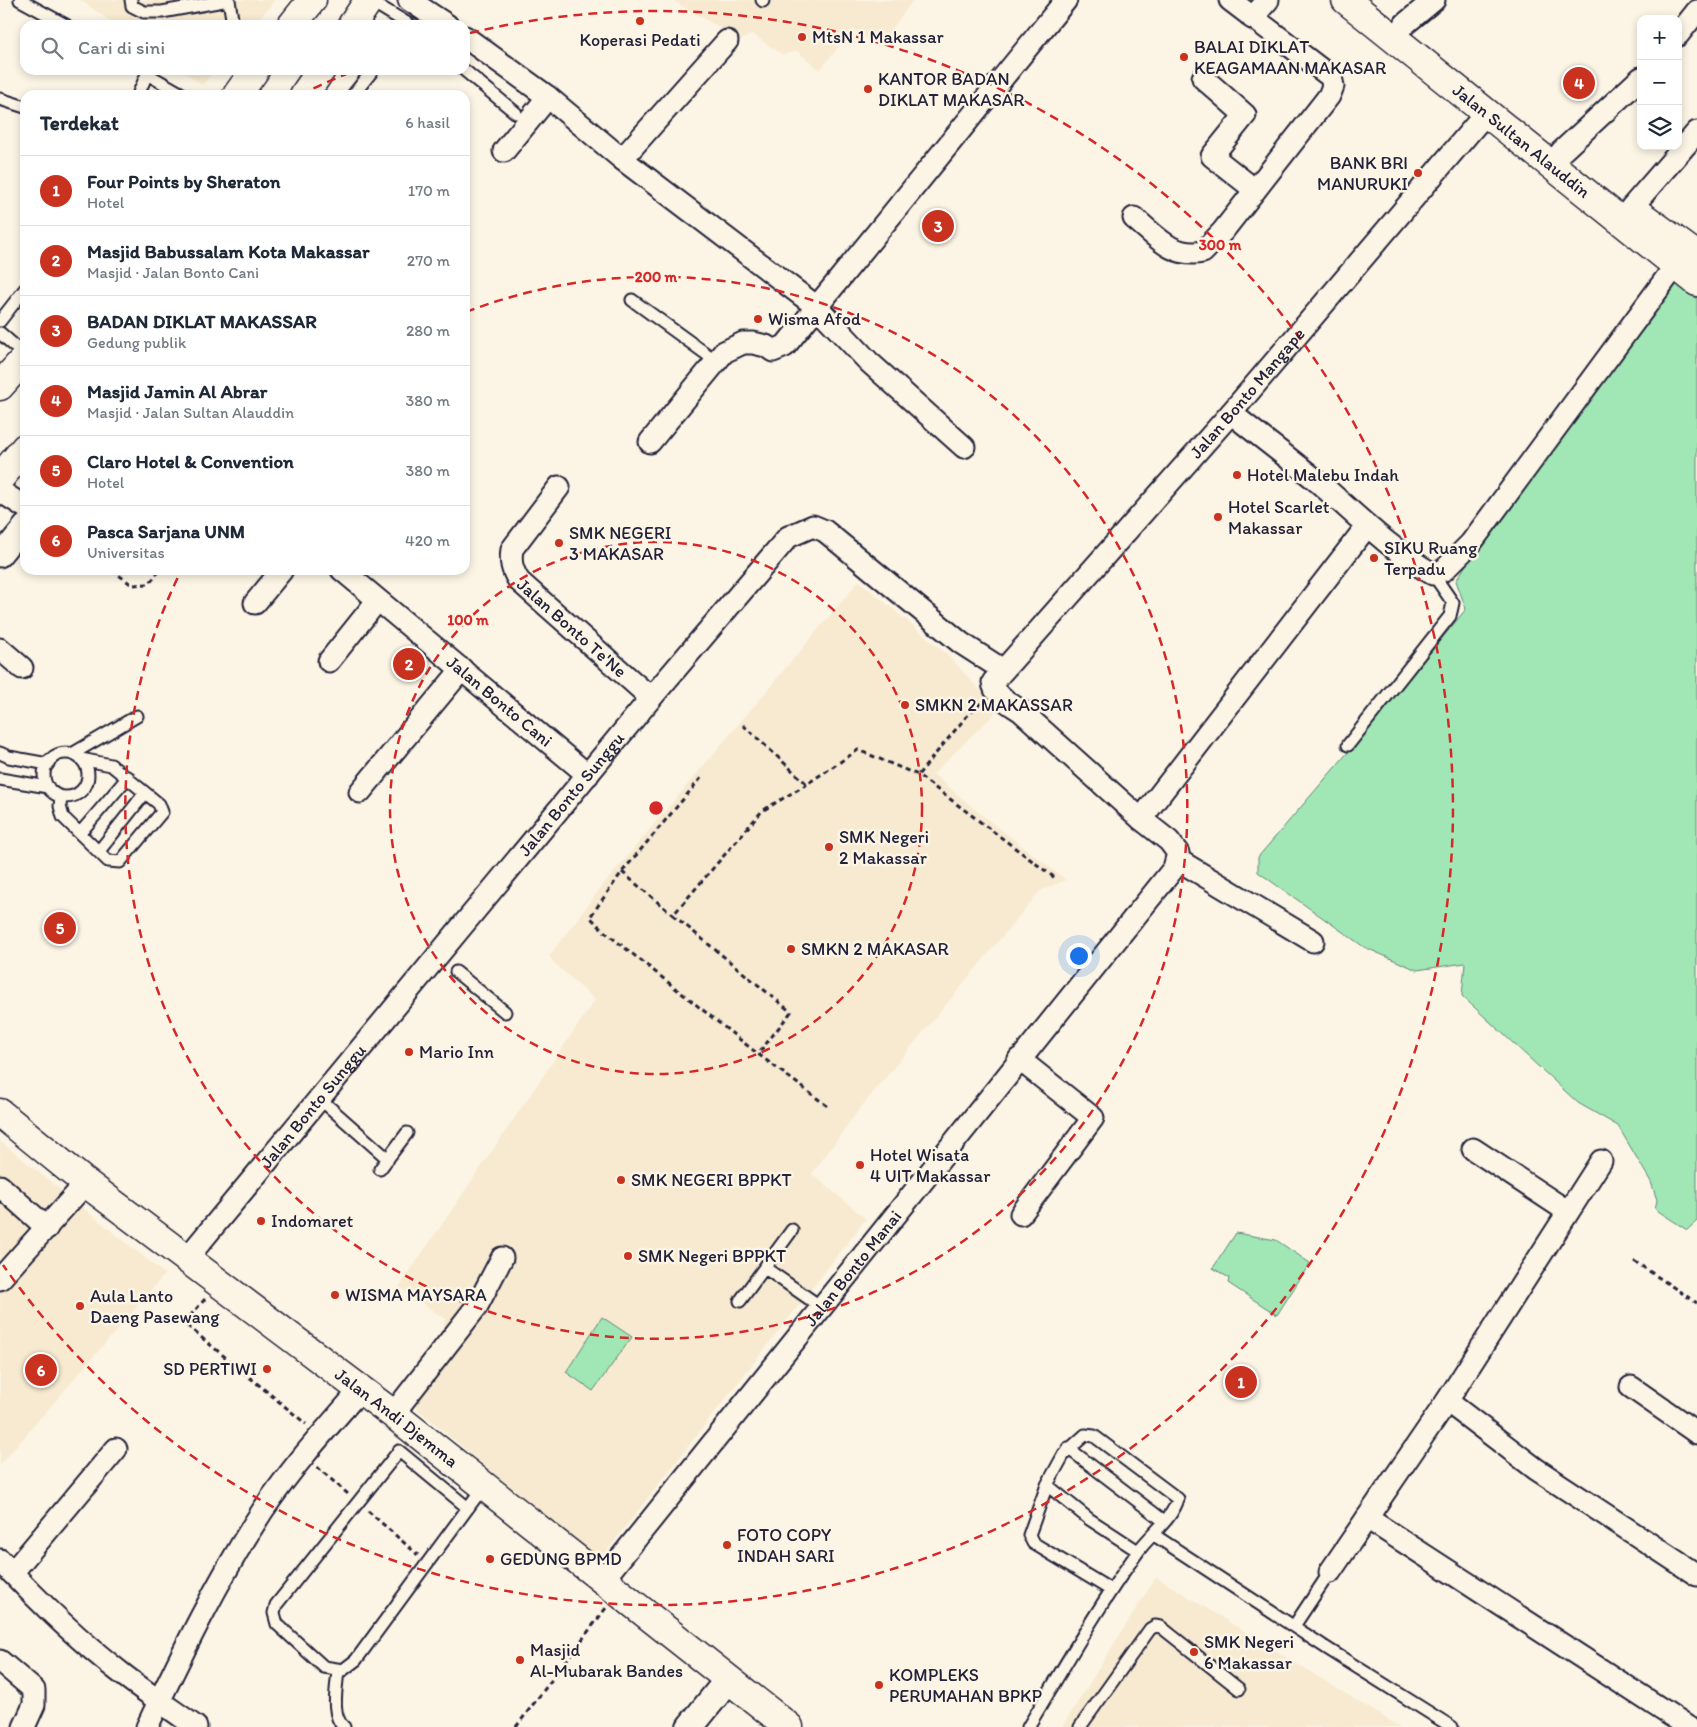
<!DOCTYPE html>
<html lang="id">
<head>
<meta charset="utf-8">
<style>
	body { margin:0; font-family:Itim,sans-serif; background:#f2f2f3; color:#1f2937 }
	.controls { position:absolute; right:15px; top:15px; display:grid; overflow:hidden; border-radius:10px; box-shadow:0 2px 8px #0003 }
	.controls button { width:45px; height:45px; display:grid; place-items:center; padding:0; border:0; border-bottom:1px solid #e0e1e3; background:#fff; color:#1f2937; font:25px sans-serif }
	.you { position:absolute; left:1078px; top:955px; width:18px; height:18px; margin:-12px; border:4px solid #fff; border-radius:50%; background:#1a73e8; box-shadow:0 0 0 8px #1a73e833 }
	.badge { display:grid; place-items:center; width:32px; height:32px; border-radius:50%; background:#c8321e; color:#fff; font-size:16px; font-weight:700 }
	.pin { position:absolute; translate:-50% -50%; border:2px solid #fff; box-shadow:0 1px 5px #0006 }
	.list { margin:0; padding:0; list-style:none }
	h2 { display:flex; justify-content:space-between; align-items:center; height:65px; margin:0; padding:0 20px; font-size:21px }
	h2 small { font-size:16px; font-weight:400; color:#747a83 }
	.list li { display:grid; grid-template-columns:32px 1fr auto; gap:15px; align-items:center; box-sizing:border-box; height:70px; padding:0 20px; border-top:1px solid #e0e1e3 }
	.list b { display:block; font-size:19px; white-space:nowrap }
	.list p { margin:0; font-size:16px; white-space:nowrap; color:#747a83 }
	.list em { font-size:16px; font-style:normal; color:#747a83 }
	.icon { flex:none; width:28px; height:28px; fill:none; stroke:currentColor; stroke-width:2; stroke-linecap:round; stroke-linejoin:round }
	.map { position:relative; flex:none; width:1697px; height:1727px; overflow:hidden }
	.search { position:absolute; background:#fff; box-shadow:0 2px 8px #0003; left:20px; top:20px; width:450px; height:55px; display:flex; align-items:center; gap:12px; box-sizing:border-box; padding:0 18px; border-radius:15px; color:#747a83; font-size:19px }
	.panel { position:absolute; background:#fff; box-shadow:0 2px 8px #0003; left:20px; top:90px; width:450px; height:485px; border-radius:15px }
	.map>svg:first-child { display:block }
	.built { fill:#f7ead0 }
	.green { fill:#a0e7b5; stroke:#618478 }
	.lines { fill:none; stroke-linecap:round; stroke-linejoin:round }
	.service-casing { stroke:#22223b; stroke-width:15 }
	.minor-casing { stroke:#22223b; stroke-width:25 }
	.tertiary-casing { stroke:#22223b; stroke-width:30 }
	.secondary-casing { stroke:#22223b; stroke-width:31 }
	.trunk-casing { stroke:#22223b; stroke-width:31 }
	.path { stroke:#22223b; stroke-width:3; stroke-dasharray:5 4; stroke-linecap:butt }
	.service { stroke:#fcf5e5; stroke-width:11 }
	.minor { stroke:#fcf5e5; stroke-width:21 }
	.tertiary { stroke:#fcf5e5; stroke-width:26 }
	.secondary { stroke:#fcf5e5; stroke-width:28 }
	.trunk { stroke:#fcf5e5; stroke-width:28 }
	.ring { fill:none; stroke:#d62828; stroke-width:2.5; stroke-dasharray:9 6 }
	.poi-dot { fill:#c8321e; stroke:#fcf5e5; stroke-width:2 }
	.labels { text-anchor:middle; stroke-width:5; stroke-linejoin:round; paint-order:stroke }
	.poi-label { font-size:18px; fill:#22223b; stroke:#fcf5e5; text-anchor:start }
	.street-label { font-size:18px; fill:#22223b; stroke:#fcf5e5 }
	.centre { fill:#d62828; stroke:#fcf5e5; stroke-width:2.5 }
	.ring-label { font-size:15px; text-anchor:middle; font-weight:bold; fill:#d62828; stroke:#fcf5e5; stroke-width:5; stroke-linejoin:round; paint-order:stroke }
</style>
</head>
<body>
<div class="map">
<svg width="1697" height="1727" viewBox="0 0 1697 1727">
	<rect width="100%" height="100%" fill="#fcf5e5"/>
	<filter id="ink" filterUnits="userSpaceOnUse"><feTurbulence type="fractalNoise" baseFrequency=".02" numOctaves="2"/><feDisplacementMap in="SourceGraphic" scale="10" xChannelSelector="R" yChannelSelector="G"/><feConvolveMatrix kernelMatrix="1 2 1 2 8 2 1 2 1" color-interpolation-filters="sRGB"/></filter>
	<g filter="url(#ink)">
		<path class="built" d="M80,0H275L254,25H116Z
			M672,0H913L879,47L853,29L820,70L797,51L783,55L752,34L741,40Z
			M181,70H215L202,85Z
			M859,581L948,655L998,710L933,774L981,814L1066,880L1040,891L858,1111L812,1174L866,1219L598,1562L415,1407L404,1390L442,1338L445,1319L399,1287L595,1000L553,962L549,956L603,885Z
			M0,1141L165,1274L0,1465Z
			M1156,1577L1400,1727H1062Z"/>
		<path class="green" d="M1676,281L1697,298V1221L1687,1230L1655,1209L1657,1200L1651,1182L1618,1126L1578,1103L1462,996L1465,963L1417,970L1364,947L1258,872V857L1362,736L1466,609L1456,581L1479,544Z
			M1236,1233L1276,1240L1310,1263L1277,1315L1228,1283L1229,1278L1213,1268Z
			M602,1317L632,1337L593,1391L566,1372Z"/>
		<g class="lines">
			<defs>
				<path id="service" d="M20,0L66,25
					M131,0L132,6L144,12H162L229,0
					M229,0L233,25
					M369,0L410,25
					M762,0L763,1
					M464,70L516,113
					M138,95L147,74L184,95
					M353,95L373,70
					M0,99L25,107
					M632,300L716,361
					M0,321L25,289
					M0,333L25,355
					M1348,745L1450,616L1453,603L1433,574
					M0,753L9,757L48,764
					M44 775a22 22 0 1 1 44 0a22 22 0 1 1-44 0Z
					M72,754L137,716
					M0,779L48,787
					M61,797L60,806L63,817L108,861L120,862L162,812L159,804L111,765L81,759
					M81,832L128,777
					M99,851L145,793
					M456,972L505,1012
					M319,1098L388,1159
					M380,1169L407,1133
					M765,1268L821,1307
					M740,1301L792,1230
					M1068,1448L1164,1521
					M1047,1485L1089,1519L1138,1551
					M468,1508L399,1451L276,1605L274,1613L277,1624L324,1667L343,1670L356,1660L484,1486
					M1154,1535L1328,1649L1452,1727
					M1294,1626L1330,1572
					M338,1670C337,1686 330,1716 344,1727
					M1028,1727C1063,1669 1097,1608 1137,1553C1149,1535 1172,1520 1178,1499L1094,1436L1085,1435L1064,1454L1047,1485L1029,1535L1033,1543L1111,1590
					M1080,1727L1150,1629L1155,1626L1161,1627L1239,1689"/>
				<g id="minor">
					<path d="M409,0L447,25"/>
					<path d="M1252,18L1268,0"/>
					<path d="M1405,24L1434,0"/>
					<path d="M1678,35L1697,11"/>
					<path d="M465,37L548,97L622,159L817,307L869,362L964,447"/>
					<path d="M1203,78L1245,115L1212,156L1255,190"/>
					<path d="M504,151L548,97"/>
					<path d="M1561,152L1641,78"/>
					<path d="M622,159L727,41"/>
					<path d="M1631,208L1697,132"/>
					<path d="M1134,218C1156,236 1172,258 1203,252L1223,231L1329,96L1333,86L1331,77L1230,0"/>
					<path d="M1231,413C1259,436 1289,458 1317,481C1354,513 1390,550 1433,574L1444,570L1471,543L1676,265"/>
					<path d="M650,442L724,352L743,343H753L766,346L773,351L785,346L1066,0"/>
					<path id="s1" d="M559,487L512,549C510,562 512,570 519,581L651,698"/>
					<path d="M0,491L25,507"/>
					<path d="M0,556L25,525"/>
					<path id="s2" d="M342,570L588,775"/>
					<path d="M255,603L282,570"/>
					<path d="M0,649L22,668"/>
					<path d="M329,661L377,601"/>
					<path d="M360,792L462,669"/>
					<path id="s3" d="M1141,819L1021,711C1011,704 994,696 993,682L1231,413L1486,113"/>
					<path d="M1178,860L1313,941"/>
					<path d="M1019,1059L1093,1118L1021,1214"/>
					<path d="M1473,1149L1567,1211"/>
					<path d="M0,1186L47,1228"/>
					<path id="s4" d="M188,1257L651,698L788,537L813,526L825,531L961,643L1003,670"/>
					<path d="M0,1279L86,1183"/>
					<path d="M1631,1387L1697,1433"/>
					<path d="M1447,1401L1536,1469L1697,1575"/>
					<path d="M393,1414L477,1306L502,1258"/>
					<path d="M1367,1518L1689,1727"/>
					<path d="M0,1560C38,1601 77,1639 121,1673C145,1692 171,1709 196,1727"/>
					<path d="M1330,1572L1447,1401L1601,1161"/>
					<path d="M12,1573L116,1449"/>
					<path id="s5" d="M602,1581L1174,868L1178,853L1169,841L1141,819L1367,526"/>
					<path d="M0,1661L34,1690V1705L24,1727"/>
					<path d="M147,1727C182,1653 218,1579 263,1510C292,1467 327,1428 361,1389"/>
				</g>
				<path id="tertiary" d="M690,1727L728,1680"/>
				<g id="secondary">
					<path id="s6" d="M1346,0L1697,282"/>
					<path d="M1642,216L1697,256"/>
					<path id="s7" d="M0,1113L86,1183L393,1414L789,1727"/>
				</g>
				<path id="trunk" d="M292,25L312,0
					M352,25L369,0
					M237,95L255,70
					M304,95L321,70
					M0,386L25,358
					M0,478L25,448"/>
			</defs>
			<use href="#service" class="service-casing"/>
			<use href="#minor" class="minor-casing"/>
			<use href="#tertiary" class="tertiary-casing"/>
			<use href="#secondary" class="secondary-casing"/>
			<use href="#trunk" class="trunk-casing"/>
			<path class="path" d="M112,570L132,585L149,584L160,570
				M981,703L966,717L918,775L1055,878
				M743,725L807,784L858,750L918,775
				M701,778L622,872L590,917L605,932L758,1054
				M807,784L762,811L673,915L791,1012L758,1054L830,1108
				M622,872L673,915
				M1634,1261L1697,1303
				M205,1299L184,1323L306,1424
				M317,1467L348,1494
				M368,1511L418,1555
				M516,1727L606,1608"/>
			<use href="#service" class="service"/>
			<use href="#minor" class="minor"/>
			<use href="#tertiary" class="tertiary"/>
			<use href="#secondary" class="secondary"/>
			<use href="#trunk" class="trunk"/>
		</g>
	</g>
	<g class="ring">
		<circle cx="656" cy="808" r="266"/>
		<path d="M466 312A531 531 0 1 1 181 571"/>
		<path d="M300 95A797 797 0 0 1 351 72M470 33A797 797 0 1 1 3 1265"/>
	</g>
	<g class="poi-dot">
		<circle cx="640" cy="21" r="5"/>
		<circle cx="802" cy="37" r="5"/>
		<circle cx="1184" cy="57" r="5"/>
		<circle cx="868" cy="89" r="5"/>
		<circle cx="1418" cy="173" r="5"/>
		<circle cx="758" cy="319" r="5"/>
		<circle cx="1237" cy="475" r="5"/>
		<circle cx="1218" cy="517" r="5"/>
		<circle cx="559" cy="543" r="5"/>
		<circle cx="1374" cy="558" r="5"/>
		<circle cx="905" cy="705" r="5"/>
		<circle cx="829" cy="847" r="5"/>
		<circle cx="791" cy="949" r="5"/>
		<circle cx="409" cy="1052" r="5"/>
		<circle cx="860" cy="1165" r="5"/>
		<circle cx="621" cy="1180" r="5"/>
		<circle cx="261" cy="1221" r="5"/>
		<circle cx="628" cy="1256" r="5"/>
		<circle cx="335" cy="1295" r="5"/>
		<circle cx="80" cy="1306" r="5"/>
		<circle cx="267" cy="1369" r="5"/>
		<circle cx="727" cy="1545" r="5"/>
		<circle cx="490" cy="1559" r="5"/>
		<circle cx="1194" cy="1652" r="5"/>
		<circle cx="520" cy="1660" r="5"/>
		<circle cx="879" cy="1685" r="5"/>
	</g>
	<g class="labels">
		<g class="poi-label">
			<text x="812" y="43">MtsN 1 Makassar</text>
			<text x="640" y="46" text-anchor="middle">Koperasi Pedati</text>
			<text x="1194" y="53">BALAI DIKLAT<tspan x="1194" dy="21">KEAGAMAAN MAKASAR</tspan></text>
			<text x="878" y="85">KANTOR BADAN<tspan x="878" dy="21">DIKLAT MAKASAR</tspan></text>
			<text x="1408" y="169" text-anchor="end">BANK BRI<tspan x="1408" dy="21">MANURUKI</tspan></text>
			<text x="768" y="325">Wisma Afod</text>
			<text x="1247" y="481">Hotel Malebu Indah</text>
			<text x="1228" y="513">Hotel Scarlet<tspan x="1228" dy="21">Makassar</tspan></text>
			<text x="569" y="539">SMK NEGERI<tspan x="569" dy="21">3 MAKASAR</tspan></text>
			<text x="1384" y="554">SIKU Ruang<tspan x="1384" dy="21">Terpadu</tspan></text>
			<text x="915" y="711">SMKN 2 MAKASSAR</text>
			<text x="839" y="843">SMK Negeri<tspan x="839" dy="21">2 Makassar</tspan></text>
			<text x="801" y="955">SMKN 2 MAKASAR</text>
			<text x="419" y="1058">Mario Inn</text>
			<text x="870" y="1161">Hotel Wisata<tspan x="870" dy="21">4 UIT Makassar</tspan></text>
			<text x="631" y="1186">SMK NEGERI BPPKT</text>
			<text x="271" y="1227">Indomaret</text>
			<text x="638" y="1262">SMK Negeri BPPKT</text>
			<text x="345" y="1301">WISMA MAYSARA</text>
			<text x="90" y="1302">Aula Lanto<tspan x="90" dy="21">Daeng Pasewang</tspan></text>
			<text x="257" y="1375" text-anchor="end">SD PERTIWI</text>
			<text x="737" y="1541">FOTO COPY<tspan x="737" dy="21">INDAH SARI</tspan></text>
			<text x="500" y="1565">GEDUNG BPMD</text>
			<text x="1204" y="1648">SMK Negeri<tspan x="1204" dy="21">6 Makassar</tspan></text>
			<text x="530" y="1656">Masjid<tspan x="530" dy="21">Al-Mubarak Bandes</tspan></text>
			<text x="889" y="1681">KOMPLEKS<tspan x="889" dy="21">PERUMAHAN BPKP</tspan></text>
		</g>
		<g class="street-label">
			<text dy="6" stroke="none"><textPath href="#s6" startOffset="225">Jalan Sultan Alauddin</textPath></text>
			<text dy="6" stroke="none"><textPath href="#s3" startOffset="588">Jalan Bonto Mangape</textPath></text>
			<text dy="6" stroke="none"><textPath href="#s1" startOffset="182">Jalan Bonto Te'Ne</textPath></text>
			<text dy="6" stroke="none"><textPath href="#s2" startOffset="205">Jalan Bonto Cani</textPath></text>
			<text dy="6" stroke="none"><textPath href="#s4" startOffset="601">Jalan Bonto Sunggu</textPath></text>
			<text dy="6" stroke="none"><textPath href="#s4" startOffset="196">Jalan Bonto Sunggu</textPath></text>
			<text dy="6" stroke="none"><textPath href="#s5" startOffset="401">Jalan Bonto Manai</textPath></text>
			<text dy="6" stroke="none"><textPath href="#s7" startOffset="500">Jalan Andi Djemma</textPath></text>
		</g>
	</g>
	<circle cx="656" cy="808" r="8" class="centre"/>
	<g class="ring-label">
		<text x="1220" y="250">300 m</text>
		<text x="656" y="282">200 m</text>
		<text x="468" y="625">100 m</text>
	</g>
</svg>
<div class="controls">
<button>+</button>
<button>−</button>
<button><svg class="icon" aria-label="layers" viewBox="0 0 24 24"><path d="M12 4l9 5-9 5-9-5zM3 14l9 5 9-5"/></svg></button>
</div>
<div class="you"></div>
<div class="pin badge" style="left:1241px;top:1382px">1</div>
<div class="pin badge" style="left:409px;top:664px">2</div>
<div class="pin badge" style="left:938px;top:226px">3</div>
<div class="pin badge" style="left:1579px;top:83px">4</div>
<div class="pin badge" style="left:60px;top:928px">5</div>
<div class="pin badge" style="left:41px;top:1370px">6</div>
<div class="search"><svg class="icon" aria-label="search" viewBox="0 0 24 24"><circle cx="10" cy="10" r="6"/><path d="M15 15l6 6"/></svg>Cari di sini</div>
<section class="panel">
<h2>Terdekat<small>6 hasil</small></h2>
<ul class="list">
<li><span class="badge">1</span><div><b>Four Points by Sheraton</b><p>Hotel</p></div><em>170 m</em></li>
<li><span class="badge">2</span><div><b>Masjid Babussalam Kota Makassar</b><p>Masjid · Jalan Bonto Cani</p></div><em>270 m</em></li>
<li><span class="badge">3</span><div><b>BADAN DIKLAT MAKASSAR</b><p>Gedung publik</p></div><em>280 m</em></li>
<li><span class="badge">4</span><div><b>Masjid Jamin Al Abrar</b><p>Masjid · Jalan Sultan Alauddin</p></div><em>380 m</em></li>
<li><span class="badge">5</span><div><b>Claro Hotel &amp; Convention</b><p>Hotel</p></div><em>380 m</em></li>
<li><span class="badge">6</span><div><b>Pasca Sarjana UNM</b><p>Universitas</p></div><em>420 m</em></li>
</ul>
</section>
</div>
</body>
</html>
